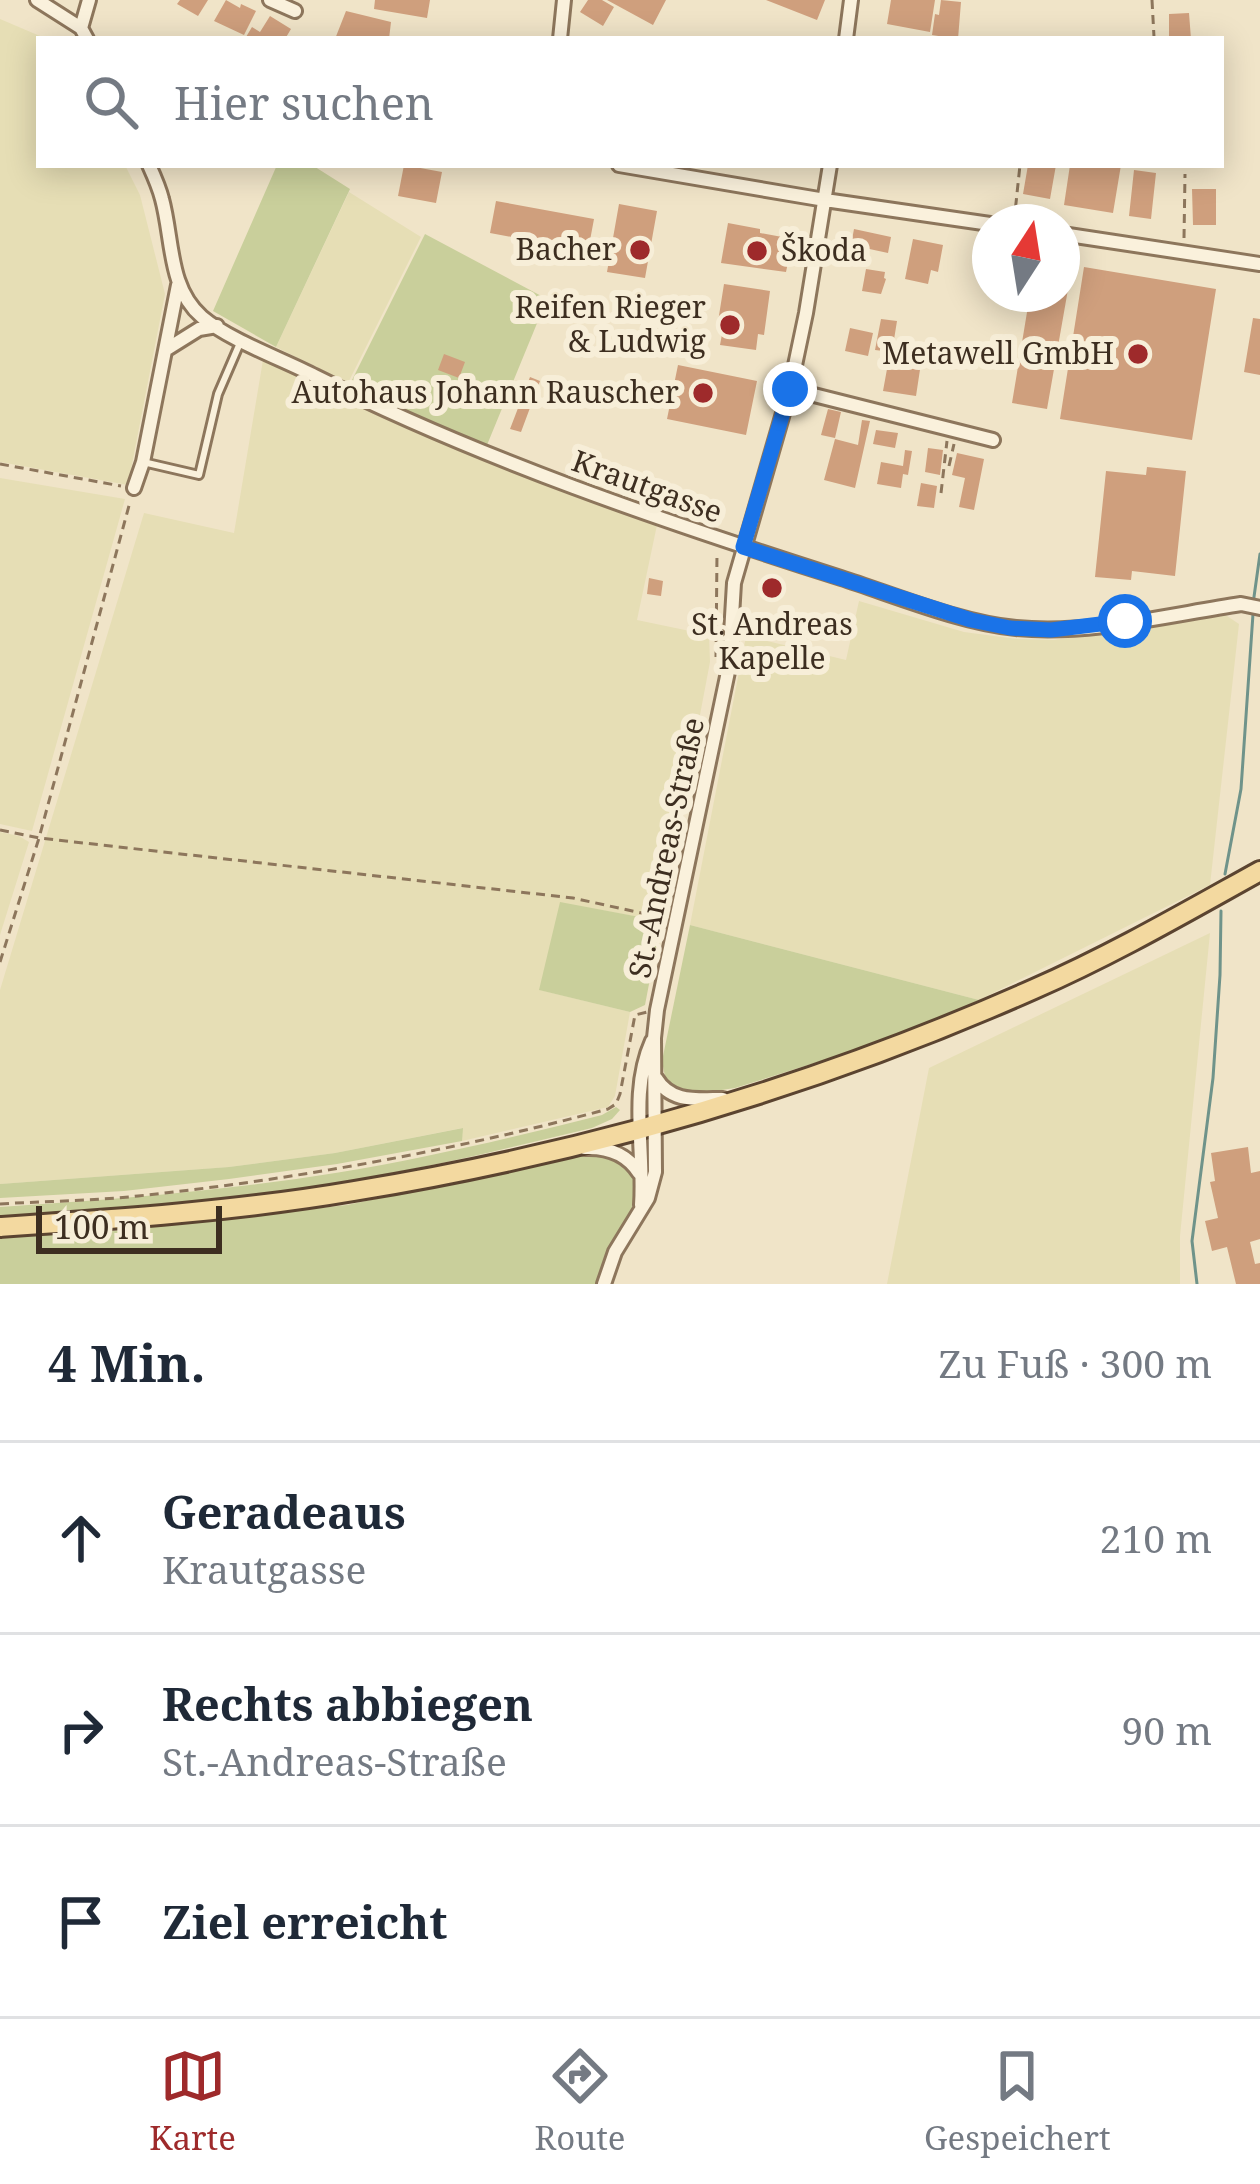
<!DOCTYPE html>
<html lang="de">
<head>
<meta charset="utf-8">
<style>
	body { margin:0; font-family:"Noto Serif",serif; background:#f6f6f7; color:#1f2937 }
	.compass { position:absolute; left:972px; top:204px; width:108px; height:108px; border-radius:50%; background:#fff; box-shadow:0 6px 30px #0003; rotate:12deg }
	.scale { position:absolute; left:36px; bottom:30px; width:186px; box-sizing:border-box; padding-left:12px; border:6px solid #3d2e20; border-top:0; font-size:33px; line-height:42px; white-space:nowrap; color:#3d2e20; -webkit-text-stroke:9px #f7eed8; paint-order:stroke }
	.stop { position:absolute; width:36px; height:36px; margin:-27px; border:9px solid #1a73e8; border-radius:50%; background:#fff }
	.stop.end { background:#1a73e8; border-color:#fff; box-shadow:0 3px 12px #0008 }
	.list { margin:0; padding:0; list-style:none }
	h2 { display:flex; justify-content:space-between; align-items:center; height:156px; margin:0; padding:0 48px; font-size:51px }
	h2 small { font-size:39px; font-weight:400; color:#747a83 }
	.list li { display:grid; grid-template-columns:78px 1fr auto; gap:36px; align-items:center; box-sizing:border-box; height:192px; padding:0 48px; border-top:3px solid #e0e1e3 }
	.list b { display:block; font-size:45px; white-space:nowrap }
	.list p { margin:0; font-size:39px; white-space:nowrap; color:#747a83 }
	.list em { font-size:39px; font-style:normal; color:#747a83 }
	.icon { flex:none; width:66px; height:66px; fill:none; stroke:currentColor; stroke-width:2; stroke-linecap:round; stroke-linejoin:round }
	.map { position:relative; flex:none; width:1260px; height:1284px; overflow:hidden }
	.search { position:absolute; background:#fff; box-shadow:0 6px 30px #0003; left:36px; right:36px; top:36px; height:132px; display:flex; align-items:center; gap:30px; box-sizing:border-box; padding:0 42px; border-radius:0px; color:#747a83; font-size:45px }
	.sheet { height:732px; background:#fff }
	nav { display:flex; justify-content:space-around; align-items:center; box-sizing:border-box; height:168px; border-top:3px solid #e0e1e3; background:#fff; font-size:33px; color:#747a83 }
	nav a { display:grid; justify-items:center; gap:6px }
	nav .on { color:#9e2a2b }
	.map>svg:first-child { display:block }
	.farmland { fill:#e6deb5 }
	.green { fill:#c9cf9b }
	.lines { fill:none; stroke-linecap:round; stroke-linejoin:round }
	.stream { stroke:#6f938a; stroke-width:3 }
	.building { fill:#cf9f7d }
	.service-casing { stroke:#8d765c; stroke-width:12 }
	.minor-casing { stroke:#8d765c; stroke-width:18 }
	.primary-casing { stroke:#5b4430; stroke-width:24 }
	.path { stroke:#8d765c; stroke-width:3; stroke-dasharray:9 6; stroke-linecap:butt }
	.service { stroke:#faf1dc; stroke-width:6 }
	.minor { stroke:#faf1dc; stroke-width:12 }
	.primary { stroke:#f3d9a0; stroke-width:18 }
	.route { stroke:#1a73e8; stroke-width:15 }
	.poi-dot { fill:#9e2a2b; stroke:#f7eed8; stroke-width:4.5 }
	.labels { text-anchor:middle; stroke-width:12; stroke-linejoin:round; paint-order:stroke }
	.poi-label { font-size:30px; fill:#3d2e20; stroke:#f7eed8; text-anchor:end }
	.street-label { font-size:30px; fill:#3d2e20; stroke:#f7eed8 }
</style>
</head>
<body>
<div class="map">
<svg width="1260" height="1284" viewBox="0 0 1260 1284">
	<rect width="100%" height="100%" fill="#f0e4c8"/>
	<path class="farmland" d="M0,19L47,39H39V165H125L140,195L165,294L128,485L0,462Z
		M349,192L421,237L348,383L276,347Z
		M263,360L386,418L522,476L657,525L637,620L709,635L710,662L661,921L561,903L540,990L630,1012L615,1096L608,1107L462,1141V1128L335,1153L229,1167L0,1184V990L144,513L234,533Z
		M0,478L125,499L32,831L0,824Z
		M859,601L964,632L1017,639L1054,640L1224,614L1239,624L1210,885L979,1000L690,925L746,636L846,660Z
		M0,832L19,836L29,842L0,935Z
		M1210,933L1180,1236V1284H887L929,1068Z"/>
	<path class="green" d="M277,165H312L350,189L276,347L213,311Z
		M425,234L547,299L487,445L393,406L350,384Z
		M560,902L661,921L645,1005L630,1012L539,990Z
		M690,925L979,1000L913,1032L735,1088L688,1095L666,1082L662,1061Z
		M616,1107L620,1110L612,1119L592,1128C536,1141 479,1156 422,1167C283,1196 141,1210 0,1216V1207C141,1198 284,1186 422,1157C482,1145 542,1130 602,1115Z
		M463,1128L462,1141L337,1164L229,1179L124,1191L0,1198V1184L229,1167L335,1153Z
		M584,1155C630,1159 649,1177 625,1223C621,1232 614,1238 610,1247C605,1259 602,1272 598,1284H0V1238L124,1230L347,1205Z"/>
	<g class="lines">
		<path class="stream" d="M1253,604L1260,554
			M1225,874L1241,789L1253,614
			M1197,1284L1192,1241L1213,1078L1220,975L1221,911"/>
	</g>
	<path class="building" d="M180,0H208L198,16L177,4Z
		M226,0L240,8L241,4L256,11L244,35L214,21Z
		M375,0H430L427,18L374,9Z
		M588,0H602L614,7L603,26L580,12Z
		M607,0H666L653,25Z
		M766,0H825L817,20Z
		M891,0H935L930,32L887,24Z
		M941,0L961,2L958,39L932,35L935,14L939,15Z
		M346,11L391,22L389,39H335Z
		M1189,13L1191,39H1169V14Z
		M270,16L291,29L285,39H262L257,36L250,39L246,37L252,27L260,32Z
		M404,165L442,172L436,203L398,196Z
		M1028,165H1056L1050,199L1023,194Z
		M1070,165H1121L1113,213L1064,205Z
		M1134,170L1156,173L1151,219L1129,216Z
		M1192,189H1216V225H1193Z
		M496,201L594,219L588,251L490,233Z
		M619,204L657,211L645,278L607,272Z
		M728,223L760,229V233L793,239L786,272L721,263Z
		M854,229L891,237L888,253L851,245Z
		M913,239L943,245L938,272L931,270L928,284L905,279Z
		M1084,267L1216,289L1192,440L1060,419Z
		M866,269L885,272L884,278L886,279L881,294L862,291Z
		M1062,277L1070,278L1047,409L1012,403L1030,294H1062Z
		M724,284L770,291L764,335L758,334L756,350L720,345L723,329L717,328Z
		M1253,318L1260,319V375L1244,372Z
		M881,319L897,321L892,352L875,350Z
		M850,328L873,333L868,356L845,351Z
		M444,354L465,362L459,378L438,370Z
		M889,358L921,363L916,396L883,391Z
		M678,365L757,381L746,435L667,419Z
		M530,377L540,381L521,432L510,429Z
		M828,409L841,412L835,438L821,435Z
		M862,420L870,421L855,488L824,480L835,439L858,445Z
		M876,430L898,433L895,448L873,444Z
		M928,448L943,450L940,475L925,472Z
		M905,450L912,451L908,475L903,474L901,488L877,484L881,462L903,466Z
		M957,453L984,459L974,510L959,507L965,478L952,475Z
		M1147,467L1186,471L1175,576L1132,571L1131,580L1095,577L1106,471L1146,475Z
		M921,483L937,486L934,508L917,506Z
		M649,578L663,581L661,596L647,594Z
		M1248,1147L1251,1173L1260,1171V1239L1250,1242L1255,1264L1260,1263V1284H1236L1227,1247L1212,1251L1205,1221L1218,1218L1210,1182L1215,1181L1211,1153Z"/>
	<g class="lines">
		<defs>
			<path id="service" d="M143,462L199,475L218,394L240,343"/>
			<path id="minor" d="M37,0L81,28L87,39
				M270,0L295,11
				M81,28L89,0
				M560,39L564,0
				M846,39L851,0
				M149,165C154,176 159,187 162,199C173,239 168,288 202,317C229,340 282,359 315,376C483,460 662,521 841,578C894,595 961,623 1016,628C1090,635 1168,615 1241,604L1260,608
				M619,165L825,200L990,224
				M1062,234L1260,264
				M167,349L199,329L217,326
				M790,389L993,440
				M134,488L143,462L178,285
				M656,1078C671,1103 696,1099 723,1099
				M585,1148C607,1147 627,1154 639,1173
				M641,1205C645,1151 629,1092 652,1041
				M604,1284L615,1252L648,1198L655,1172L654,1038L657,1010L729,667L734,583L790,389L806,313L830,165"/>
			<path id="primary" d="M0,1227C118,1219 237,1211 354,1191C587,1153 818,1085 1034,989C1112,955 1186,912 1260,871"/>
		</defs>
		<use href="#service" class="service-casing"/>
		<use href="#minor" class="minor-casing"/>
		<use href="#primary" class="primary-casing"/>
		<path class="path" d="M1152,0L1154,37
			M1014,222L1020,165
			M1184,238L1185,174
			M0,464L121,486
			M949,466L954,444
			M941,493L947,441
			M716,657L717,553
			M0,830L39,838L573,898L664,918
			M0,962L39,838L130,502
			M0,1204C46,1201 92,1201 138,1196C297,1179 453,1151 608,1109L616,1104L620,1094L635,1015L647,1012"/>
		<use href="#service" class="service"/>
		<use href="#minor" class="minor"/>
		<use href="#primary" class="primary"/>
	</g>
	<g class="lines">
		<path class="route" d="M790,389L743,547L971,620L1010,628L1051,630L1125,621"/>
	</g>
	<g class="poi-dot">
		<circle cx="640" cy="250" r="12"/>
		<circle cx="757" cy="251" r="12"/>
		<circle cx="730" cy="325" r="12"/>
		<circle cx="1138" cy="354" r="12"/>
		<circle cx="703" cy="393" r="12"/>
		<circle cx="772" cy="588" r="12"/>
	</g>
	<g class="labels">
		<g class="poi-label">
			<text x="616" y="260">Bacher</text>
			<text x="781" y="261" text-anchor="start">Škoda</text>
			<text x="706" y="318">Reifen Rieger<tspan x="706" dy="34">&amp; Ludwig</tspan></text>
			<text x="1114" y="364">Metawell GmbH</text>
			<text x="679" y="403">Autohaus Johann Rauscher</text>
			<text x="772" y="635" text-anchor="middle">St. Andreas<tspan x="772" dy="34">Kapelle</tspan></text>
		</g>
		<g class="street-label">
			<text transform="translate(647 487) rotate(20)" y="10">Krautgasse</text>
			<text transform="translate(667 848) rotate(-78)" y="10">St.-Andreas-Straße</text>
		</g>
	</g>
</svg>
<svg class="compass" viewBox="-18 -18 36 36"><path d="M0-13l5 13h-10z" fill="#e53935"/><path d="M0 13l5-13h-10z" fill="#747a83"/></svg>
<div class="scale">100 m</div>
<div class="stop" style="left:1125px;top:621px"></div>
<div class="stop end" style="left:790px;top:389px"></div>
<div class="search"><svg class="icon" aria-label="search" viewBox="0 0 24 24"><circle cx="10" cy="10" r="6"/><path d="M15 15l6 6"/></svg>Hier suchen</div>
</div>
<section class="sheet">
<h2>4 Min.<small>Zu Fuß · 300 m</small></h2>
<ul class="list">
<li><svg class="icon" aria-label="ahead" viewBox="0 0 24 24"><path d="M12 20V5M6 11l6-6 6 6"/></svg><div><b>Geradeaus</b><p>Krautgasse</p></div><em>210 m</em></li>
<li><svg class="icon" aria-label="right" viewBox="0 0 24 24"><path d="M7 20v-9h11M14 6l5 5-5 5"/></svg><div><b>Rechts abbiegen</b><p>St.-Andreas-Straße</p></div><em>90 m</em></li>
<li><svg class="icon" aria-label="arrive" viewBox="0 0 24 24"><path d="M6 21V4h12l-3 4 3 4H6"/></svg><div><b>Ziel erreicht</b></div></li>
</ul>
</section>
<nav>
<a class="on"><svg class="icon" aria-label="map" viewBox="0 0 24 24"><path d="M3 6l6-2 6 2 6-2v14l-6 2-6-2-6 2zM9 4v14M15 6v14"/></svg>Karte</a>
<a><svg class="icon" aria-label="directions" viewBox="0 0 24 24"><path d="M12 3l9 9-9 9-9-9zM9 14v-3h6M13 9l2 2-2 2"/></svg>Route</a>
<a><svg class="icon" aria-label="saved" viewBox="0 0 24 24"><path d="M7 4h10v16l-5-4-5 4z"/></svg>Gespeichert</a>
</nav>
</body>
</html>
